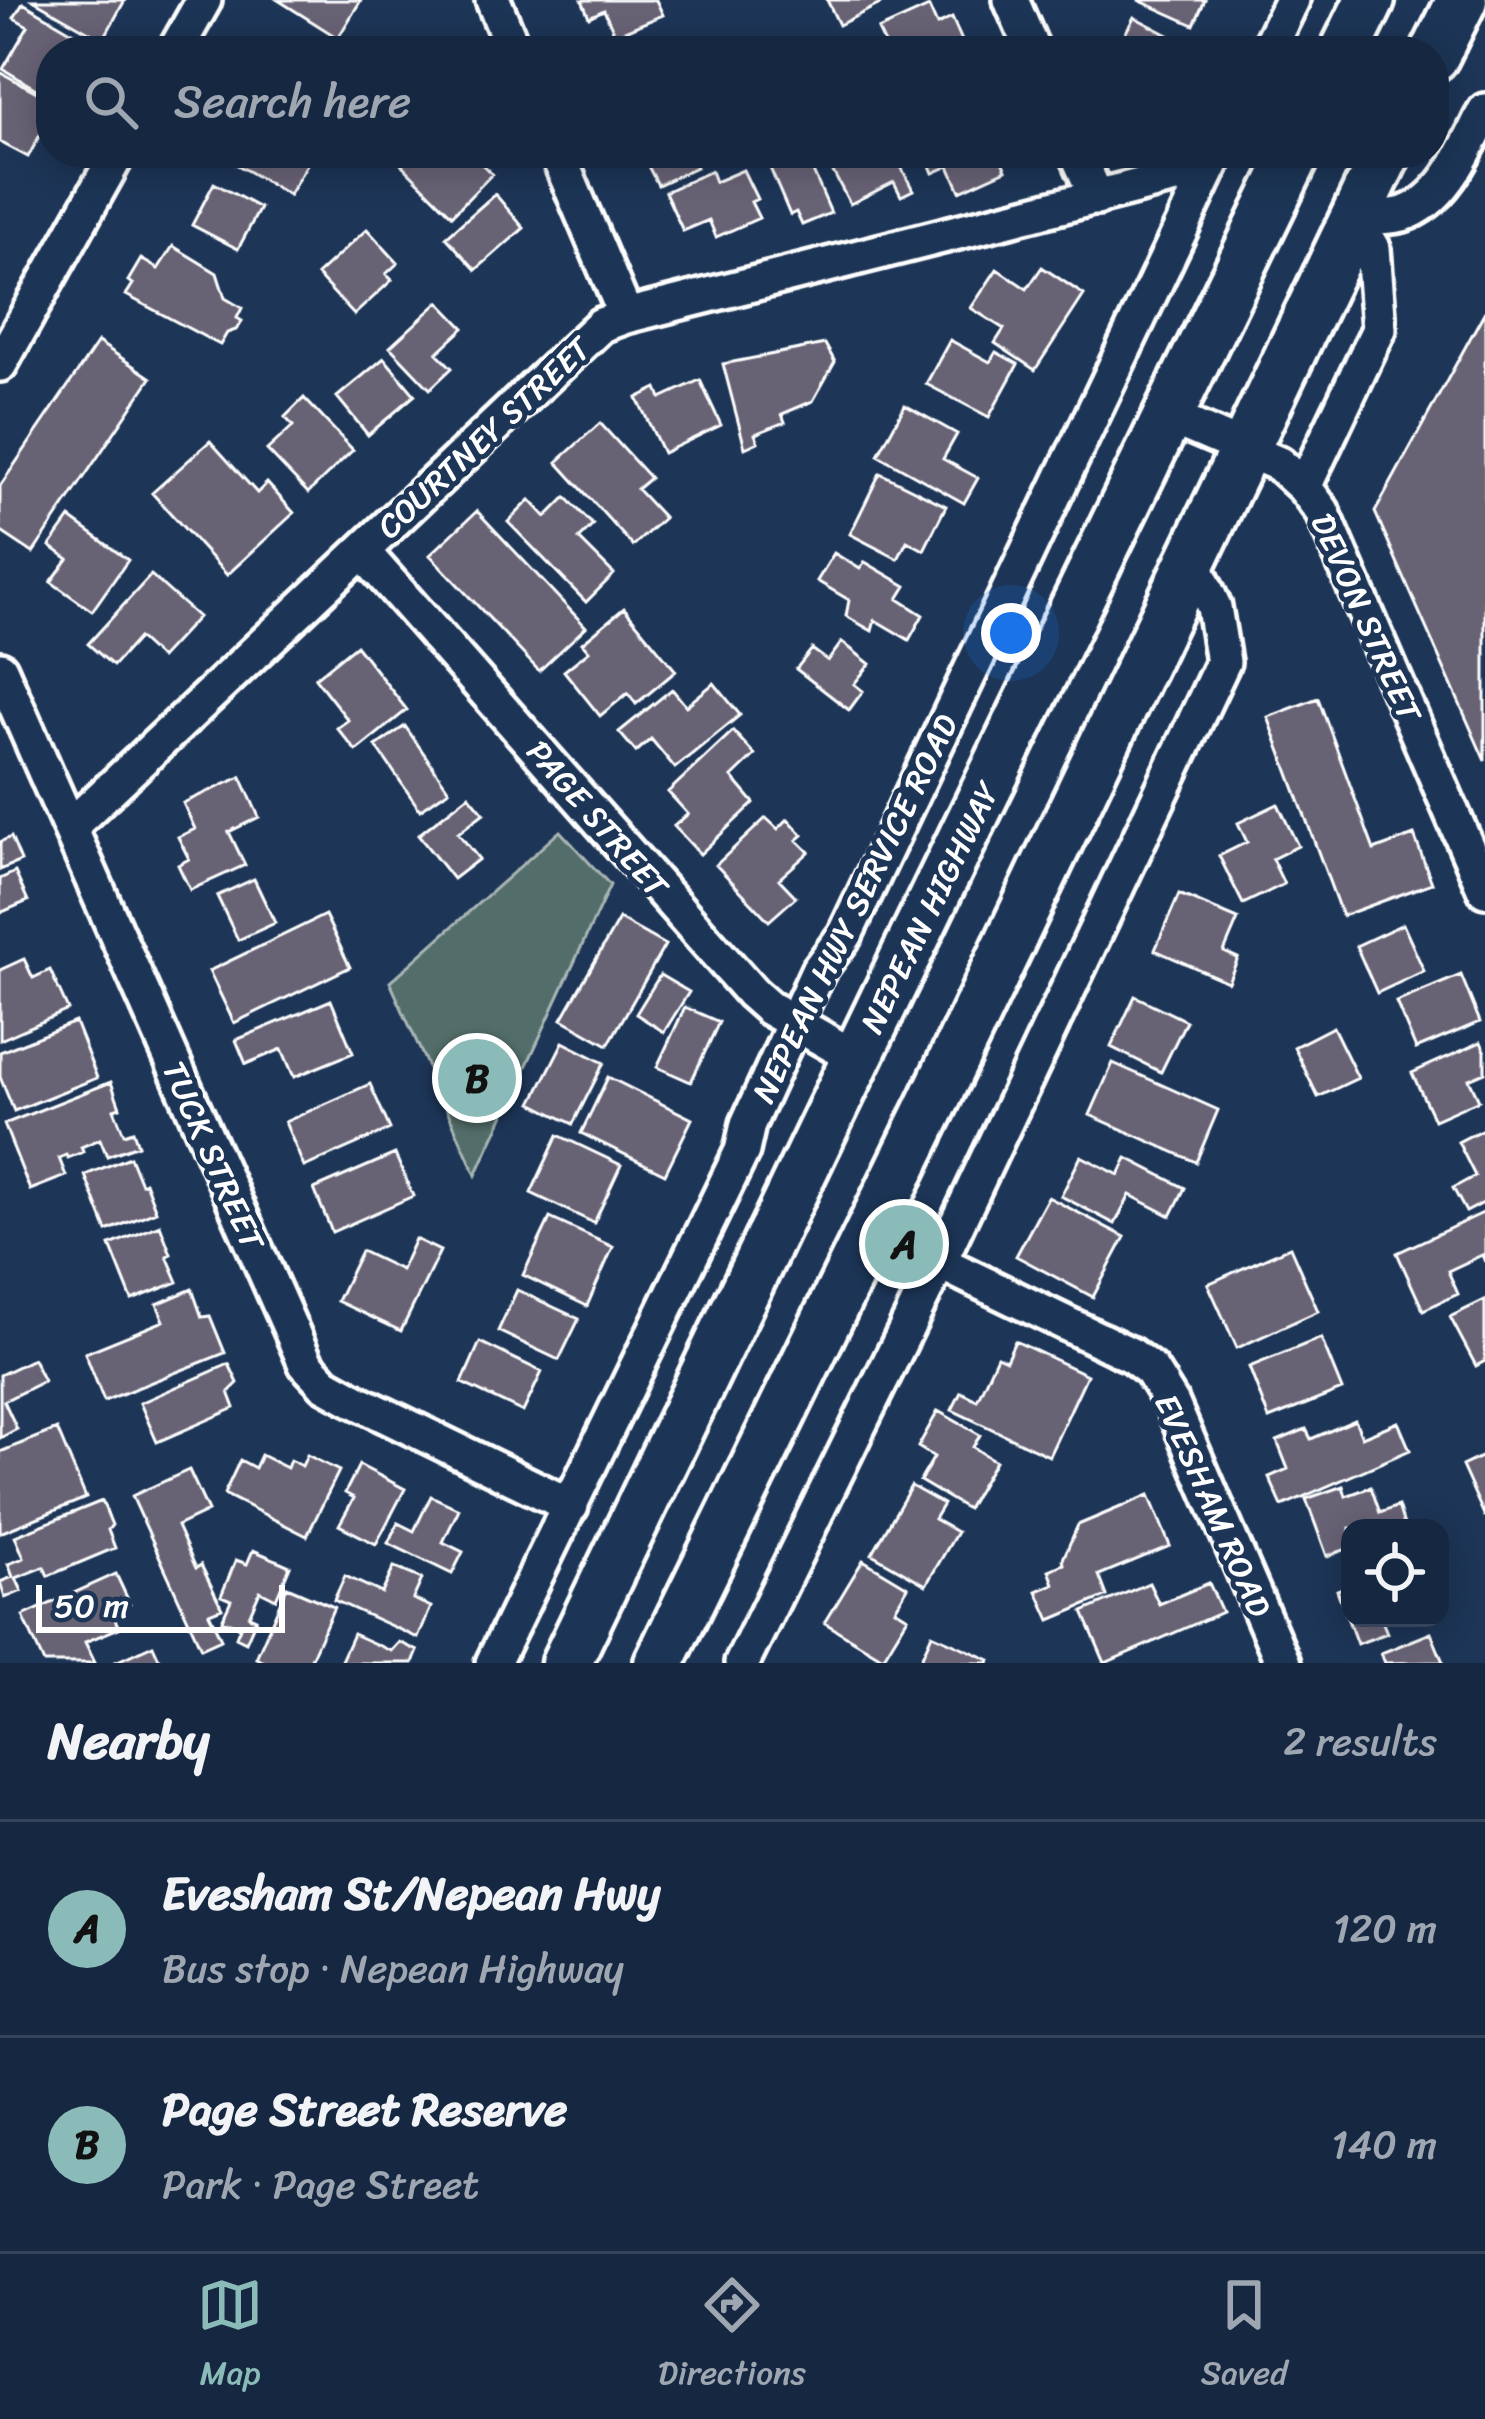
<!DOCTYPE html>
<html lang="en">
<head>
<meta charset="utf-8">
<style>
	body { margin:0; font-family:Sriracha,sans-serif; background:#23344c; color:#f1f3f6 }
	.controls { position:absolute; right:36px; bottom:36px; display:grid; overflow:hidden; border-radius:24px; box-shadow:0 6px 30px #0003 }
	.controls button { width:108px; height:108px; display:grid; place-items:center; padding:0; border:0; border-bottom:3px solid #35445a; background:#162841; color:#f1f3f6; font:60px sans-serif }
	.scale { position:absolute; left:36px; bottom:30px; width:249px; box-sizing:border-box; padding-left:12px; border:6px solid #fff; border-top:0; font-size:33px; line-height:42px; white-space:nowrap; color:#fff; -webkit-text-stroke:9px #1d3557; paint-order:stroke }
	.you { position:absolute; left:1011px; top:633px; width:42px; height:42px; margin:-30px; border:9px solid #fff; border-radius:50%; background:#1a73e8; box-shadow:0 0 0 18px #1a73e833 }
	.badge { display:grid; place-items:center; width:78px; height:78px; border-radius:50%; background:#8bbbb9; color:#111; font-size:39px; font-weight:700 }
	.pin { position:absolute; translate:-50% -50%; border:6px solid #fff; box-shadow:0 3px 12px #0006 }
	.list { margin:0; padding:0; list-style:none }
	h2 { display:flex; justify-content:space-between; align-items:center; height:156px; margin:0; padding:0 48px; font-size:51px }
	h2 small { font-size:39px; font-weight:400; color:#9ea6b1 }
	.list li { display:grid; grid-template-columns:78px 1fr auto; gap:36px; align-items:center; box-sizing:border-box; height:216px; padding:0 48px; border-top:3px solid #35445a }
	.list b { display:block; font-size:45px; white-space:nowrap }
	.list p { margin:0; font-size:39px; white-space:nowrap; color:#9ea6b1 }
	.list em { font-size:39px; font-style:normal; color:#9ea6b1 }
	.icon { flex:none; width:66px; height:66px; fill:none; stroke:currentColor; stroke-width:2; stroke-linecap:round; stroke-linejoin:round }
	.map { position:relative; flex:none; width:1485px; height:1663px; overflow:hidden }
	.search { position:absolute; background:#162841; box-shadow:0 6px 30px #0003; left:36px; right:36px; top:36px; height:132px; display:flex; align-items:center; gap:30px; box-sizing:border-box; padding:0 42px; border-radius:48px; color:#9ea6b1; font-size:45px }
	.sheet { height:588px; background:#162841 }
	nav { display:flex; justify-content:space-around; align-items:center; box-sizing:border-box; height:168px; border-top:3px solid #35445a; background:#162841; font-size:33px; color:#9ea6b1 }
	nav a { display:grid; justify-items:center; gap:6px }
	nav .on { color:#8bbbb9 }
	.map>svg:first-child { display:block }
	.green { fill:#536e6b; stroke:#a9b6b5; stroke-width:3 }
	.building { fill:#676274; stroke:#fff; stroke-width:3 }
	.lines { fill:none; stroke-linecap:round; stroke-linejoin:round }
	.minor-casing { stroke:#fff; stroke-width:42 }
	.highway-casing { stroke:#fff; stroke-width:57 }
	.minor { stroke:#1d3557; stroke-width:33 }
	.highway { stroke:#1d3557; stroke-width:48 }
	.labels { text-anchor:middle; stroke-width:10; stroke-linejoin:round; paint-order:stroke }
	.street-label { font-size:33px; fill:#fff; stroke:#1d3557 }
</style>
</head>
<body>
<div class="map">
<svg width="1485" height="1663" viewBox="0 0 1485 1663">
	<rect width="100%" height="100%" fill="#1d3557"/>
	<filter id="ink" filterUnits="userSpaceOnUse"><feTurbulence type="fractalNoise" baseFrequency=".00833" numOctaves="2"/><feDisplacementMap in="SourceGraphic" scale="24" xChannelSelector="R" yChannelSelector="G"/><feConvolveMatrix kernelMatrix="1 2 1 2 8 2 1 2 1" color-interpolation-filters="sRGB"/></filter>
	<g filter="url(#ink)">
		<path class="green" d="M560,831L610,885L476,1175L390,982Z"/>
		<path class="building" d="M33,0H125L103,40Z
			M278,0H361L338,38Z
			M582,0H656L663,15L615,35L604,10L589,17Z
			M827,0H888L839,25Z
			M1138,0H1205L1194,25Z
			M23,3L105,51H51V98L3,69L28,26L14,18Z
			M929,7L937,25L952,18L966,50L888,51L878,30Z
			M1134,17L1195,49L1194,51H1116Z
			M0,72L51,100V115L28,157L0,142Z
			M217,153H311L313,154L289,195Z
			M390,153H470L492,174L452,215Z
			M641,153H689L696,167L658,185Z
			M805,153L831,213L802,225L796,212L790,215L770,168Z
			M823,153H894L913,190L901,196L894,182L850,204Z
			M925,153H998L1006,170L960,191L949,166L933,173Z
			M743,170L757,199L751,202L759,218L716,237L709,220L683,231L665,192L711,171L715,182Z
			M214,183L260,208L238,249L192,225Z
			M495,194L524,228L476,270L446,237Z
			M367,229L398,263L386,274L392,280L354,315L317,275Z
			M173,246L217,273L225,298L242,308L237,318L242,321L236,330L227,333L220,345L126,295L133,284L128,281L141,259L158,269Z
			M1042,267L1084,295L1035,370L995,343L1004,329L971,308L997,269L1027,289Z
			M439,302L464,328L437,353L452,368L430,389L390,347Z
			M1485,311V761L1375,512Z
			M950,340L990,362L996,352L1018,364L989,417L926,384Z
			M98,342L151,378L33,553L0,531V486Z
			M825,344L835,362L813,401L782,414L785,422L755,434L758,442L745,448L723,364Z
			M384,358L415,395L368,435L337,397Z
			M700,380L721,425L663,453L637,398L657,388L661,398Z
			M304,398L353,450L308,493L267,450L293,426L285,417Z
			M905,405L957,434L943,459L978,478L964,503L878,455Z
			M600,423L650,478L637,489L664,518L633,546L557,462Z
			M210,441L257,493L267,483L294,513L227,575L152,493Z
			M880,473L946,506L924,550L907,541L898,559L850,534Z
			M566,497L593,525L579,539L614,574L586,602L508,522L530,500L546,517Z
			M477,511L586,627L539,671L430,555Z
			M70,518L128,560L92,611L51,582L68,559L50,546Z
			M834,553L860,569L865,562L906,586L898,599L923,615L909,640L875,620L872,631L846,616L849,600L817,581Z
			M151,575L198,617L160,658L138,638L113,666L88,644Z
			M624,608L676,671L636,704L628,693L600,716L564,671L589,651L582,643Z
			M842,642L870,664L854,684L863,691L849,710L796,669L812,649L828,661Z
			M356,645L407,710L356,751L337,728L348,720L315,678Z
			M714,683L740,715L675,768L651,739L636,752L619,732L672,689L686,706Z
			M1318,698L1374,850L1414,835L1432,883L1342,916L1268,717Z
			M405,726L449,790L420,810L376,746Z
			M733,731L755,755L732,777L754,803L700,854L674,826L688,814L668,792Z
			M241,777L259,817L229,832L245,865L190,890L178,865L189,859L178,837L195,829L183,803Z
			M469,795L484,813L458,833L479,859L453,879L418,835Z
			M1278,804L1298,846L1272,859L1284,884L1243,904L1219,856L1247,842L1238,823Z
			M766,818L778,829L788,819L803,835L797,840L809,852L779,879L796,897L769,921L716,865Z
			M11,837L21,861L0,870V842Z
			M15,872L28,901L0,913V879Z
			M254,879L275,923L238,940L217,896Z
			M1179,894L1238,919L1224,952L1238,958L1228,982L1155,950Z
			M325,915L350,967L234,1023L209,971Z
			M619,919L665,945L608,1045L562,1019Z
			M1403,924L1424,971L1377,993L1356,946Z
			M24,959L33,978L50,970L68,1010L0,1040V970Z
			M660,975L689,992L664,1032L636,1014Z
			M1461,975L1480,1022L1416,1049L1396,1002Z
			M1135,996L1186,1021L1161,1072L1111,1047Z
			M331,1000L353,1053L294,1077L282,1049L246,1064L236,1040Z
			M685,1007L719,1022L691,1082L657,1067Z
			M75,1022L97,1078L14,1111L0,1077V1052Z
			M1333,1027L1358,1078L1318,1097L1294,1047Z
			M563,1042L604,1063L573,1124L532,1103Z
			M1481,1042L1485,1051V1072L1469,1079L1479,1100L1434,1120L1412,1073Z
			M1113,1063L1218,1110L1196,1162L1090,1115Z
			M608,1077L692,1119L665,1174L581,1133Z
			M111,1082L120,1107L114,1109L124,1134L133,1131L138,1145L107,1156L100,1139L81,1147L83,1152L68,1158L66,1155L59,1158L66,1176L30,1190L4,1124Z
			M370,1084L390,1129L304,1167L285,1122Z
			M1485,1128V1202L1466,1212L1453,1188L1475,1176L1458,1142Z
			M558,1135L621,1165L594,1223L531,1193Z
			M395,1154L413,1196L332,1232L314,1189Z
			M1081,1156L1119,1175L1127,1158L1185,1188L1171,1216L1130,1195L1115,1224L1061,1196Z
			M130,1157L141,1184L145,1182L156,1211L107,1231L85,1175Z
			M1048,1197L1125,1237L1093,1297L1016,1256Z
			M1485,1212V1262L1482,1255L1448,1271L1458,1294L1423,1310L1397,1253Z
			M550,1218L613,1247L587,1306L523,1275Z
			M160,1225L171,1254L167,1256L178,1282L132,1300L110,1245Z
			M415,1239L440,1251L401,1331L337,1301L361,1251L401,1270Z
			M1290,1247L1318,1311L1237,1348L1208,1284Z
			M192,1289L202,1317L210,1316L225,1353L104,1401L85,1353L164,1321L157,1304Z
			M517,1290L579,1319L559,1360L498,1331Z
			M1485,1300V1361L1476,1366L1450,1317Z
			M1321,1338L1342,1390L1269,1419L1249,1367Z
			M1015,1341L1087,1375L1049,1456L952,1410L961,1392L977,1400L997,1356L1006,1360Z
			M480,1342L542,1372L523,1412L462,1383Z
			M33,1359L44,1381L4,1401L17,1429L0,1438V1375Z
			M229,1364L238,1383L229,1392L235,1408L157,1442L140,1403Z
			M938,1411L980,1435L973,1447L995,1461L967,1509L920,1481L934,1457L918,1447Z
			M1355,1420L1362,1437L1398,1422L1410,1450L1282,1506L1269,1477L1288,1469L1277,1441L1306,1429L1311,1439Z
			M57,1429L86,1498L0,1533V1452Z
			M261,1455L287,1468L290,1460L302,1466L307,1455L339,1471L307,1536L224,1494L240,1460L255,1468Z
			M1485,1455V1517L1462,1466Z
			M359,1465L405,1489L376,1544L339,1525L354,1498L345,1493Z
			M189,1470L208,1511L177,1526L196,1568L201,1565L222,1608L209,1613L221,1639L201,1648L132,1496Z
			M911,1486L943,1504L934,1519L957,1532L926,1585L872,1554Z
			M1343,1486L1346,1496L1371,1487L1380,1513L1398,1506L1405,1528H1350V1548L1327,1556L1306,1499Z
			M1149,1495L1170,1546L1099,1575L1107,1596L1050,1620L1037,1591L1054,1584L1049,1570L1064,1564L1063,1559L1078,1525Z
			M431,1496L459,1509L443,1542L463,1552L452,1574L388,1543L398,1523L414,1531Z
			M102,1501L112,1525L108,1530L115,1548L48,1576L44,1567L16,1578L22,1591L5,1598L0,1582L13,1577L8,1564L24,1558L15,1536Z
			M253,1550L290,1566L276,1599L260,1591L249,1616L256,1619L246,1642L236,1637L240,1627L222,1620L231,1600L221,1596L236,1560L247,1564Z
			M863,1560L908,1587L895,1609L908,1617L883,1658L825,1623Z
			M394,1567L422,1579L413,1599L431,1607L418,1638L334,1600L345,1576L382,1593Z
			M116,1574L130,1604L112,1613L119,1628L85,1642L95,1663H44L23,1616Z
			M1149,1583L1159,1604L1209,1583L1222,1612L1105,1663L1083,1612Z
			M1350,1585V1618H1381L1387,1633L1357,1644L1337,1590Z
			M287,1587L334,1607L309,1663H266L256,1658Z
			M1431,1633L1443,1662L1385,1663L1381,1653Z
			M353,1634L391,1651L399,1642L418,1651L413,1663H340Z
			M932,1634L990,1660L989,1663H919Z
			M153,1645L161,1663H113Z"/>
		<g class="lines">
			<defs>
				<path id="minor" d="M493,0L514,51
					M1011,0L1033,51
					M175,51L204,0
					M1267,51L1292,0
					M557,153L626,316
					M1077,153L1097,198
					M0,364L118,153
					M1170,417L1279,464L1304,487L1322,511L1485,890
					M1304,487L1379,329L1373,248L1355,217C1371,217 1389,218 1403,214C1445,201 1467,147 1485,111
					M362,551L752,993L769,1008L856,1058
					M0,669L306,1364L325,1384L354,1400L571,1506
					M70,827L601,325L626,316L1183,175L1202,183
					M939,1262L1131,1355L1151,1370L1172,1404L1283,1663
					M493,1663L742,1151L748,1124L818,971L845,935L1217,153
					M742,1663L939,1262L1223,662L1214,607L1193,562"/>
				<path id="highway" d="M1345,51L1370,0
					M1434,56L1462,0
					M566,1663L937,891L1296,153
					M659,1663L932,1105L1386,153"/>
			</defs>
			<use href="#minor" class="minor-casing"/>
			<use href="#highway" class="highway-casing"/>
			<use href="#minor" class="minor"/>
			<use href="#highway" class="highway"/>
		</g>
	</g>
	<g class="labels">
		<g class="street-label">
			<text transform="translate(483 437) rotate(-43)" y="12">COURTNEY STREET</text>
			<text transform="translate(1367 617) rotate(66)" y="12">DEVON STREET</text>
			<text transform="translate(598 818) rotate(49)" y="12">PAGE STREET</text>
			<text transform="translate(929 907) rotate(-64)" y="12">NEPEAN HIGHWAY</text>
			<text transform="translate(854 908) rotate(-64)" y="12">NEPEAN HWY SERVICE ROAD</text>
			<text transform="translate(214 1155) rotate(66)" y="12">TUCK STREET</text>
			<text transform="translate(1214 1505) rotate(66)" y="12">EVESHAM ROAD</text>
		</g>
	</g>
</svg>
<div class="controls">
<button><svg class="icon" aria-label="locate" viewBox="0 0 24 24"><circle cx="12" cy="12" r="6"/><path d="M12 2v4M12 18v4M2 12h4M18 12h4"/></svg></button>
</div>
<div class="scale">50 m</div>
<div class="you"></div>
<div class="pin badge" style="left:904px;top:1244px">A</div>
<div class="pin badge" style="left:477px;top:1078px">B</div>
<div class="search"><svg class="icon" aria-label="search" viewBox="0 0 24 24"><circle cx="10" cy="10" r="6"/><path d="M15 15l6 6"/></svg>Search here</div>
</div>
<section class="sheet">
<h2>Nearby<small>2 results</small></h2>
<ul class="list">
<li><span class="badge">A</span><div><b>Evesham St/Nepean Hwy</b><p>Bus stop · Nepean Highway</p></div><em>120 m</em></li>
<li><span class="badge">B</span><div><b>Page Street Reserve</b><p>Park · Page Street</p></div><em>140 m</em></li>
</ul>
</section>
<nav>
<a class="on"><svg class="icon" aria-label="map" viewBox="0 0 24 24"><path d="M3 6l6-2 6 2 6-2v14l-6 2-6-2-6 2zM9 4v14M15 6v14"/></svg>Map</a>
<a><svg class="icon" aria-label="directions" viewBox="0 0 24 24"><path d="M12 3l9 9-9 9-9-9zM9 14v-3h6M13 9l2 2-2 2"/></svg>Directions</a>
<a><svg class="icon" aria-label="saved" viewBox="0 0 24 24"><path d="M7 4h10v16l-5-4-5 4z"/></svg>Saved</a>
</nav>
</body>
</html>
